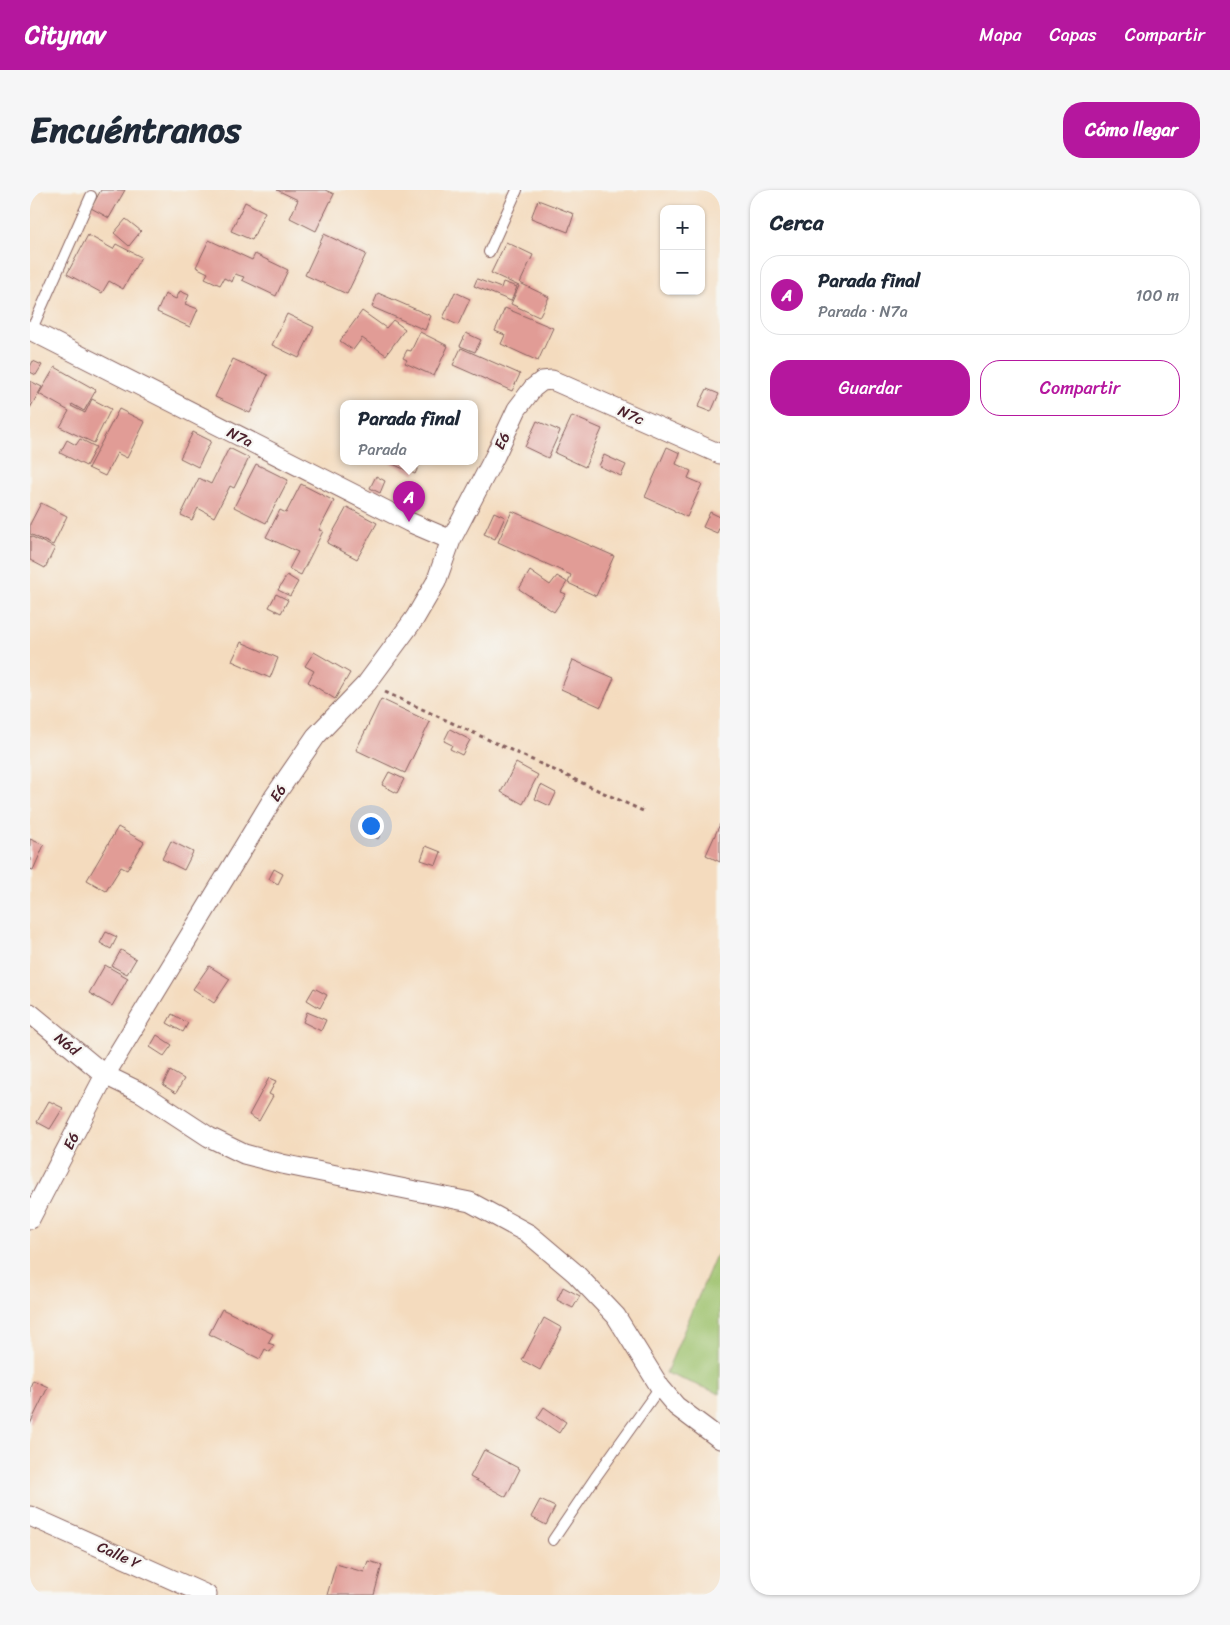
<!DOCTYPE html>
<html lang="es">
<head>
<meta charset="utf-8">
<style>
	body { margin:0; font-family:Sriracha,sans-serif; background:#f6f6f7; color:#1f2937 }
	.controls { position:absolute; right:15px; top:15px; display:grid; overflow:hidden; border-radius:10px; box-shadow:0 1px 4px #0004 }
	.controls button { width:45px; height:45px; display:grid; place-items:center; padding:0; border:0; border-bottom:1px solid #e0e1e3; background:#fff; color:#1f2937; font:25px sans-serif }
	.you { position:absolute; left:340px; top:635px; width:18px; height:18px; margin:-12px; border:4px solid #fff; border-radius:50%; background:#1a73e8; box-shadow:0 0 0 8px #1a73e833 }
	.badge { display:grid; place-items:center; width:32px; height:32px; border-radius:50%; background:#b5179e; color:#fff; font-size:16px; font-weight:700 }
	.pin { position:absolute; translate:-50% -41px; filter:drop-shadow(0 1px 2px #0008) }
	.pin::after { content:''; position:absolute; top:26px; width:18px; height:15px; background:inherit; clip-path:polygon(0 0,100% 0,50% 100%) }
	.popup { position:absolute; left:310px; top:210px; width:138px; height:65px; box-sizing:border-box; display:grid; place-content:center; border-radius:10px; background:#fff; filter:drop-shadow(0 1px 4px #0005); font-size:16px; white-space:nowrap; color:#747a83 }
	.popup b { font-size:19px; color:#1f2937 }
	.popup::after { content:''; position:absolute; left:50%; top:100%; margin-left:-10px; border:10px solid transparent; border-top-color:#fff }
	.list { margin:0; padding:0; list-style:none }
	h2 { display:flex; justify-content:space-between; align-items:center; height:65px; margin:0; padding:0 20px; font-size:21px }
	h2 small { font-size:16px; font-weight:400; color:#747a83 }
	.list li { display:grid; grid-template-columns:32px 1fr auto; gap:15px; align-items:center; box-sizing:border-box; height:80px; margin:0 10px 10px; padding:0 10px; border:1px solid #e0e1e3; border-radius:20px }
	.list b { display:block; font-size:19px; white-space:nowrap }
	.list p { margin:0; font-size:16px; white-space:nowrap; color:#747a83 }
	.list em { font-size:16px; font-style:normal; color:#747a83 }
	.actions { display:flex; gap:10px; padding:15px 20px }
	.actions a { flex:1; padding:11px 0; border:1px solid #b5179e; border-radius:20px; text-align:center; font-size:18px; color:#b5179e }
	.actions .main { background:#b5179e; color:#fff }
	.map { position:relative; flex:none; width:690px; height:1405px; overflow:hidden; border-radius:20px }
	header { display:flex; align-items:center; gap:30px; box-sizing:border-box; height:70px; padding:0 25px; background:#b5179e; color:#fff }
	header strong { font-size:24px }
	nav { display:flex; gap:28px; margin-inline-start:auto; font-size:18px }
	.intro { display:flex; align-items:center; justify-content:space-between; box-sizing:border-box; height:120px; padding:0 30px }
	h1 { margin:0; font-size:35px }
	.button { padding:12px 22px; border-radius:20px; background:#b5179e; color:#fff; font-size:18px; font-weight:700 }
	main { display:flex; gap:30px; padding:0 30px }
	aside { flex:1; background:#fff; border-radius:20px; box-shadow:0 1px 4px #0004 }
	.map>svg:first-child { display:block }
	.green { fill:#9cc16b; stroke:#73704b }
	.building { fill:#e19c96 }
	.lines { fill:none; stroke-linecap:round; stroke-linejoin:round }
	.lane-casing { stroke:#86615e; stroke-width:12 }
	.street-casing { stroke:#86615e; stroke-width:21 }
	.path { stroke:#86615e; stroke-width:3; stroke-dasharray:4 4; stroke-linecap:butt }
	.lane { stroke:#fff; stroke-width:10 }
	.street { stroke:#fff; stroke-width:19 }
	.labels { text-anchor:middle; stroke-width:4.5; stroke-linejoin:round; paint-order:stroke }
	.street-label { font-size:15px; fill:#4a1f2b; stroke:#f6f6f2 }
</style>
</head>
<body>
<header>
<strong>Citynav</strong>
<nav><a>Mapa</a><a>Capas</a><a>Compartir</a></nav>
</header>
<div class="intro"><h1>Encuéntranos</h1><a class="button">Cómo llegar</a></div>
<main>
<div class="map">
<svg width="690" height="1405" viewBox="0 0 690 1405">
	<rect width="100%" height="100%" fill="#f6f6f2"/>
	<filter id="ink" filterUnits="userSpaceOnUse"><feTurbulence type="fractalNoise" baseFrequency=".02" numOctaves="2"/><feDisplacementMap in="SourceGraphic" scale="10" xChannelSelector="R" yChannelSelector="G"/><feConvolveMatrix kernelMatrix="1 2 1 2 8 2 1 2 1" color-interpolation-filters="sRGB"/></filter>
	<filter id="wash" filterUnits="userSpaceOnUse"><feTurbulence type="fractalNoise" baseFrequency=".0096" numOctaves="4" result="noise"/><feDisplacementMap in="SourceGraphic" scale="20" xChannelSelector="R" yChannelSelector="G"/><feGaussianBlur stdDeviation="1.12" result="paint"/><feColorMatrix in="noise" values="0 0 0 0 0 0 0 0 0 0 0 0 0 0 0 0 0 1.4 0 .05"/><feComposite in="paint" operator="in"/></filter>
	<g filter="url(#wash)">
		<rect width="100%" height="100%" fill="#f4dbbe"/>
		<path class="green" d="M686,1065L690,1067V1204L636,1183Z"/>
		<g id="blocks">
			<path class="building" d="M71,0H95L79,28L61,18Z
				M247,0H295L304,4L286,41L260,28L268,10Z
				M508,10L544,24L538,42L501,28Z
				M215,12L235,22L222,50L201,41Z
				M96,29L111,41L99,56L84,43Z
				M294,44L336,64L317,104L275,85Z
				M58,45L83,59L86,54L111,67L93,99L79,91L72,103L37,84Z
				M179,50L222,70L225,64L258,80L246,106L212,90L214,87L205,84L202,92L194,88L190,95L175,88L178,83L166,77Z
				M476,52L503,65L490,93L519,107L509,127L481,114L489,96L461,83Z
				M447,89L471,98L473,92L487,97L481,111L444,96Z
				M150,101L159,105L155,114L168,119L160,137L127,122L135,104L146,109Z
				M425,102L440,109L428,135L413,128Z
				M348,103L401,126L395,140L342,117Z
				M475,118L523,138L508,171L471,154L475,145L465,141Z
				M332,121L356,138L363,130L375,139L356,165L332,148L323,160L310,151Z
				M257,124L284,137L269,168L242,155Z
				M390,142L418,156L404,186L375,173L377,170L373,168L377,160L381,161Z
				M436,143L451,150L445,162L430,156Z
				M431,158L490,184L482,201L423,175Z
				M203,169L238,185L220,223L185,207Z
				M3,171L12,175L6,185L0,182V177Z
				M25,177L66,200L54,221L42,214L41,216L55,223L62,209L81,219L64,253L30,237L39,221L9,204Z
				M0,191L12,197L0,218Z
				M677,199L689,204L681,222L668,217Z
				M89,219L115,232L97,268L87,263L75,286L58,278Z
				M542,226L572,239L555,277L525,263Z
				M507,231L530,241L518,268L495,257Z
				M163,242L181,251L168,277L150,268Z
				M50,249L66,257L56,276L30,263L37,250L46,255Z
				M637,257L650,263L646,274L661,281L658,288L672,294L657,327L644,321V320L615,307Z
				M199,258L219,268L204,298L200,296L184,327L168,318L162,330L151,325L169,288L181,294Z
				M574,265L596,275L591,286L569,276Z
				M356,271H391L385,284Z
				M226,274L258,290L236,333L204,317Z
				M346,286L355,291L350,303L340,298Z
				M271,294L304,311L289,340L293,341L271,385L259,379L268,362L236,347L250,320L256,323Z
				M11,313L37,326L23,355L0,344V334Z
				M317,317L347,333L327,369L297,353Z
				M482,321L584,366L566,406L538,393L541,385L468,352Z
				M464,322L475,327L465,349L454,344Z
				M680,322L690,327V336L687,343L673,337Z
				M0,346L25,358L15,378L0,370Z
				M500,381L520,395L527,386L537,392L531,402L536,404L524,422L489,399Z
				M257,385L268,392L260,406L248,400Z
				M246,404L258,410L251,423L239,417Z
				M211,452L248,468L240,488L202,471Z
				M284,462L320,483L305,509L278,492L284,481L275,476Z
				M543,470L584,488L571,517L531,499Z
				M351,509L400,532L375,583L326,560Z
				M420,539L440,550L432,565L420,559L422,555L414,551Z
				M486,573L508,585L493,614L471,602Z
				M359,582L374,589L367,603L352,595Z
				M511,595L526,603L520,616L505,609Z
				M690,634V672L676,665Z
				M342,636L352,642L348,649L338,643Z
				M88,637L114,652L97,680L91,677L76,701L57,690Z
				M0,649L14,655L3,680L0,679Z
				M141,651L163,662L154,680L132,669Z
				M396,656L411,662L406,675L391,670Z
				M244,679L253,684L248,694L239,689Z
				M76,742L87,747L81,759L70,753Z
				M91,760L106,769L97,784L82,776Z
				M75,775L98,788L82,816L59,803Z
				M179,776L200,789L184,813L163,799Z
				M284,798L297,805L290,818L277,810Z
				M277,822L296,830L291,841L273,832Z
				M142,824L158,833L153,842L137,833Z
				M127,845L142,855L134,866L120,857Z
				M140,881L154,889L146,903L133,895Z
				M239,888L246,891L239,904L243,906L229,931L219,925Z
				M19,911L33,918L20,939L7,932Z
				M533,1097L550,1106L543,1118L527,1110Z
				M192,1119L243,1144L238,1153L244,1155L240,1162L235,1159L230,1169L179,1144Z
				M514,1128L532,1138L510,1180L492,1170Z
				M3,1190L18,1197L0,1234V1197Z
				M514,1217L536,1232L529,1243L507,1228Z
				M454,1260L490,1279L476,1307L440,1287Z
				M510,1310L525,1317L516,1335L501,1327Z
				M338,1371L352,1375L344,1405H297L306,1374L334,1382Z"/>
		</g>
	</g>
	<g filter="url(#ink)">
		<use href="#blocks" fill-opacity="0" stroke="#86615e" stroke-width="1"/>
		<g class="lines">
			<defs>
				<path id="lane" d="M459,62L487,0
					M1,141L61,6
					M523,1350L565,1288L630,1197"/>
				<path id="street" d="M0,140L379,332L421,350
					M0,823L75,885L112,903L179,947L214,964L252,974L440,1012L499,1044L545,1083L586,1126L630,1197L646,1216L690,1249
					M0,1029L75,885L244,607L286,546L337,493L385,428L406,392L421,350L465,266L487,219L503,198L512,191L522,190L690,264
					M0,1326L177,1405"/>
			</defs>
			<use href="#lane" class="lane-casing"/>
			<use href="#street" class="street-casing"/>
			<path class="path" d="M355,502L613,621"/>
			<use href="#lane" class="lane"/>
			<use href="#street" class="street"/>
		</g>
	</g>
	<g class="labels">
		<g class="street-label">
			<text transform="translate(601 225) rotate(24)" y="5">N7c</text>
			<text transform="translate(210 247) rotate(27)" y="5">N7a</text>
			<text transform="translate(472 251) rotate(-64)" y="5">E6</text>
			<text transform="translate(248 603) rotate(-56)" y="5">E6</text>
			<text transform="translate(37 854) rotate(39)" y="5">N6d</text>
			<text transform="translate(41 951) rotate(-63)" y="5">E6</text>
			<text transform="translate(89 1365) rotate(24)" y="5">Calle Y</text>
		</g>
	</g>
</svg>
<div class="controls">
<button>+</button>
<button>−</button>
</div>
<div class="you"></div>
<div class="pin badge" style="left:379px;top:332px">A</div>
<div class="popup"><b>Parada final</b>Parada</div>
</div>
<aside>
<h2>Cerca<small></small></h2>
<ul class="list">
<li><span class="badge">A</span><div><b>Parada final</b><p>Parada · N7a</p></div><em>100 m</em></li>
</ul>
<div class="actions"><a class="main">Guardar</a><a>Compartir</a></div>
</aside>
</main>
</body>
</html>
